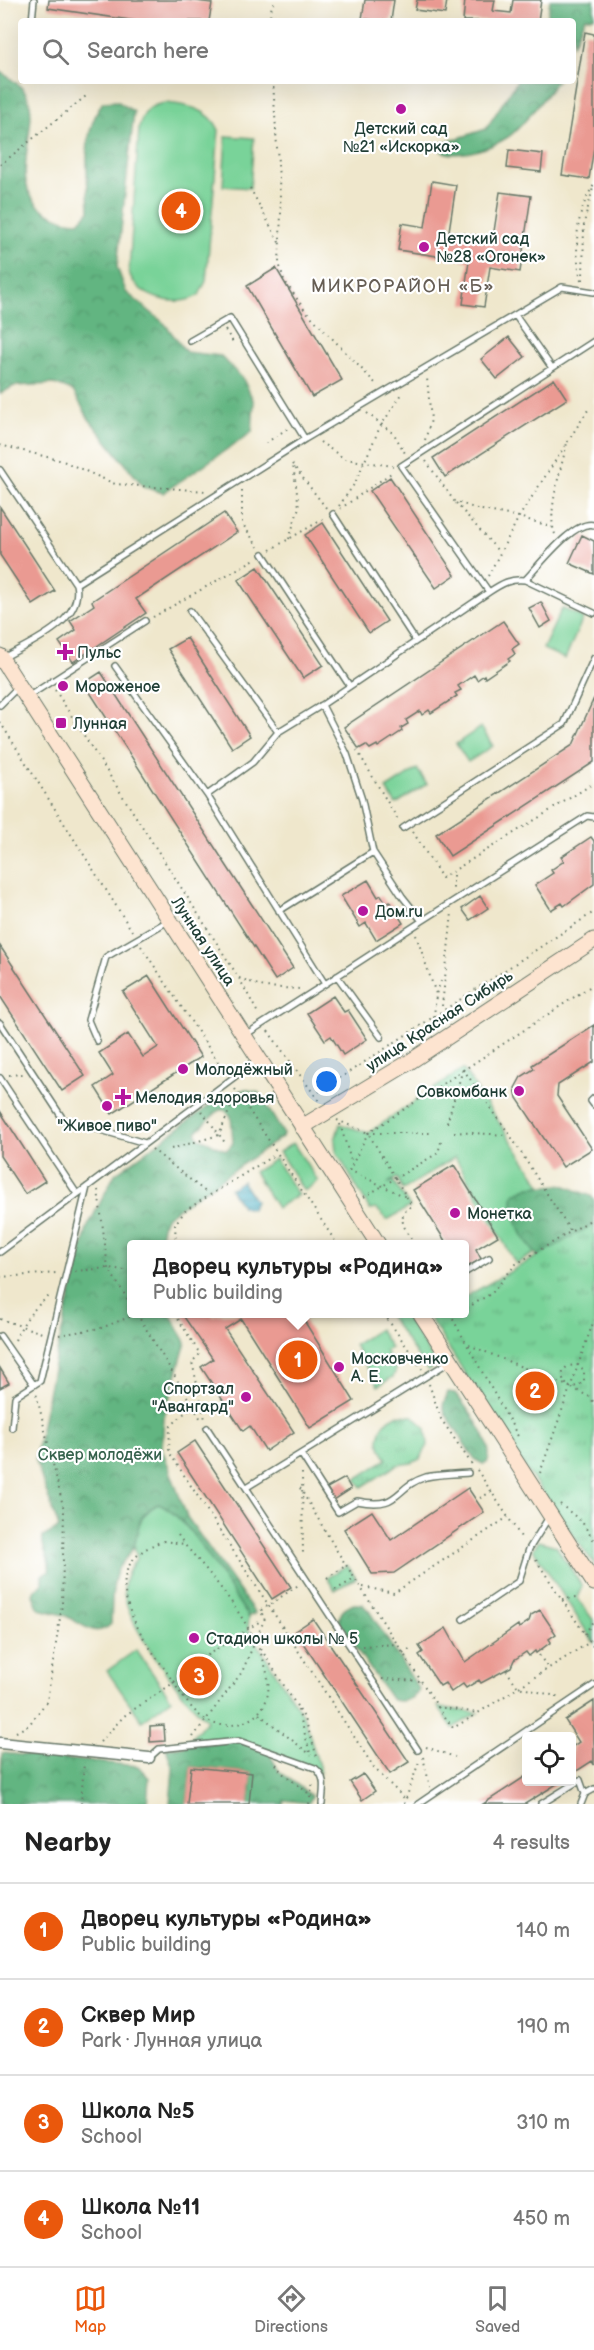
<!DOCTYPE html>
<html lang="en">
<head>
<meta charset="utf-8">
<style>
	body { margin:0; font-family:"Balsamiq Sans",sans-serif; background:#f6f6f6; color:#222 }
	.controls { position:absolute; right:18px; bottom:18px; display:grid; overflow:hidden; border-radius:6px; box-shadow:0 6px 24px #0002 }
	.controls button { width:54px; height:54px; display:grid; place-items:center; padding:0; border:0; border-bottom:2px solid #e0e0e0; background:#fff; color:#222; font:30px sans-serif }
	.you { position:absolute; left:327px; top:1082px; width:21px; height:21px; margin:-15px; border:4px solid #fff; border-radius:50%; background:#1a73e8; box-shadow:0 0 0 9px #1a73e833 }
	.badge { display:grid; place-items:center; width:39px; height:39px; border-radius:50%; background:#ea580c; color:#fff; font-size:20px; font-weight:700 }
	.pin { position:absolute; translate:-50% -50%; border:3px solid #fff; box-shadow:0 2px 6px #0006 }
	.popup { position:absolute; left:127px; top:1240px; width:342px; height:78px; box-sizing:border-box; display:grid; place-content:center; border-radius:6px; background:#fff; filter:drop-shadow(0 2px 4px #0005); font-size:20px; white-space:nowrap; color:#767676 }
	.popup b { font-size:22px; color:#222 }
	.popup::after { content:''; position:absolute; left:50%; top:100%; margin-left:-12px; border:12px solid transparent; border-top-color:#fff }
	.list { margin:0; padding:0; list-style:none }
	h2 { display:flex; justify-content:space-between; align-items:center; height:78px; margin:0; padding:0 24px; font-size:26px }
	h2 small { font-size:20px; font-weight:400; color:#767676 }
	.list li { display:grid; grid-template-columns:39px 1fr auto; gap:18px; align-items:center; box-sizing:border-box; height:96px; padding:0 24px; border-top:2px solid #e0e0e0 }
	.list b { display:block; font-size:22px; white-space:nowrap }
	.list p { margin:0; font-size:20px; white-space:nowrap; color:#767676 }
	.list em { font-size:20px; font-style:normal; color:#767676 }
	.icon { flex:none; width:33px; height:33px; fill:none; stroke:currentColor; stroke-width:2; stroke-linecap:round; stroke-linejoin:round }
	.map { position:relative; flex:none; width:594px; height:1804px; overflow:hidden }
	.search { position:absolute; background:#fff; box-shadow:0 6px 24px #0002; left:18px; right:18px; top:18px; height:66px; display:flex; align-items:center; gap:15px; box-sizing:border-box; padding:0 21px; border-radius:6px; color:#767676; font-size:22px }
	.sheet { height:462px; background:#fff }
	nav { display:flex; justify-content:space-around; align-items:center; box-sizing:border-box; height:84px; border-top:2px solid #e0e0e0; background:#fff; font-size:16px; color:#767676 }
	nav a { display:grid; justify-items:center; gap:3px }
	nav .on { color:#ea580c }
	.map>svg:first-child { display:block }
	.green { fill:#79d399; stroke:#4c8866; stroke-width:1.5 }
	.forest { fill:url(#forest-crowns); stroke:#40795a; stroke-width:1.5; fill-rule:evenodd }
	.park { fill:url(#park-tufts); stroke:#4c8866; stroke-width:1.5 }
	.water { fill:url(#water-rules); stroke:#30747a; stroke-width:1.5 }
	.building { fill:#ea9a92 }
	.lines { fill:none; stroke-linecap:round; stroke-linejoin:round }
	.lane-casing { stroke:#687869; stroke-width:8 }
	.street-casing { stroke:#687869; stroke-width:13 }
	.secondary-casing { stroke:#687869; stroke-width:17 }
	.path { stroke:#687869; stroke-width:2; stroke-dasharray:1.5 4.5; stroke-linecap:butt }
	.lane { stroke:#fff; stroke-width:5 }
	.street { stroke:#fff; stroke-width:10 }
	.secondary { stroke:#fde4d0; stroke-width:15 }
	.poi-dot { fill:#b5179e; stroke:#fff; stroke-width:2 }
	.labels { text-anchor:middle; stroke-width:4.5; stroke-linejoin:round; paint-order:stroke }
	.poi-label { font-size:16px; fill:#1f3d34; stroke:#fff; text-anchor:start }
	.street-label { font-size:16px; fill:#1f3d34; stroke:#fff }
	.park-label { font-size:16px; fill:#36624d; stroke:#fff }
	.neighbourhood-label { font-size:18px; letter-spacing:1.5px; fill:#665e55; stroke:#fff }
</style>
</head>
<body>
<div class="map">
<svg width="594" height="1804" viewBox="0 0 594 1804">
	<defs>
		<pattern id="forest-crowns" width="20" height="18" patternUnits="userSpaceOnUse" patternTransform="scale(1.5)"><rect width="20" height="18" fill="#62b581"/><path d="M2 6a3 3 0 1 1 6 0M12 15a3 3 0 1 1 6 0" fill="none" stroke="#50946a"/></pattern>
		<pattern id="park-tufts" width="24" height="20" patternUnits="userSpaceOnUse" patternTransform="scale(1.5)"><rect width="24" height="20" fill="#79d399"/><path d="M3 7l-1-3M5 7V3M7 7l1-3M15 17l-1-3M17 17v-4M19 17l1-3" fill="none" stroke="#63ac7e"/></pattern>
		<pattern id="water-rules" width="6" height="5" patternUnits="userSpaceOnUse" patternTransform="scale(1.5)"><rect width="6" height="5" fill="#41acc1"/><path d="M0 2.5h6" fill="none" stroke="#368d9e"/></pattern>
	</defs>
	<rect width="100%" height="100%" fill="#fff"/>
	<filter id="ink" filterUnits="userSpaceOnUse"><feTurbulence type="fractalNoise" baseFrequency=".0167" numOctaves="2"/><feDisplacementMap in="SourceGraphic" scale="12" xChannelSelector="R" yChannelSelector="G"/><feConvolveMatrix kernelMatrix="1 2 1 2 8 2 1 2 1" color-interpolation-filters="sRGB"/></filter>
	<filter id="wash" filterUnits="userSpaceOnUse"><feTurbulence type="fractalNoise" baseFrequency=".008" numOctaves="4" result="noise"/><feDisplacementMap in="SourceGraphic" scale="24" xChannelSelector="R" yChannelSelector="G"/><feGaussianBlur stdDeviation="1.35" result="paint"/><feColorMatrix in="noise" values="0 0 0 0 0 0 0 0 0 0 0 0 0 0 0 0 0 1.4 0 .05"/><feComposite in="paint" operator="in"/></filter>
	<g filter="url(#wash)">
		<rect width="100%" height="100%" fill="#efe7cc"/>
		<path class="green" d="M165,103C187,105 209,108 219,130L206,281L199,295C178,309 136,298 129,272L139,128C143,112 149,105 165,103Z
			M226,136L254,138L250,188L223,186Z
			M562,608L583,618L565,659L543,649Z
			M417,769L427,784L396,804L386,789Z
			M463,1069L542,1186L530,1187L524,1235L535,1253L516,1264L455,1157L403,1190L397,1178L388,1183L394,1182L410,1207L387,1220L377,1209L370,1210L336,1151L335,1140L340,1124L368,1133Z
			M293,1143L318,1181L304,1191L279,1152Z
			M275,1159L298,1195L277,1208L254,1172Z
			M391,1314H403L434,1360L433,1367L428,1371L389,1315Z
			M379,1329L391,1348L385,1351L396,1370L393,1377L378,1386L354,1345Z
			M158,1504C188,1513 228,1590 249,1617L248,1629L305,1719L321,1773L239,1741L185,1746L207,1720C182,1698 126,1625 124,1592C124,1578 129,1569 137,1558C130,1537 139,1514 158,1504Z
			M539,1541L556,1546L582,1586L577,1598L594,1621V1643L533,1549Z
			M347,1565L356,1578L335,1590L327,1578Z
			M136,1650L171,1699L142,1721L107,1671Z
			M438,1707L478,1713L453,1728Z"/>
		<path class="forest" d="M550,0H594V17H585L573,45V21H547Z
			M0,71C7,77 20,84 25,92C46,124 0,184 48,213C59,218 66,222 79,222L89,211C88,173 80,135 103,102L117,101L134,112L117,267L126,292L165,324L186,352L221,356L243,379L254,402L252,432L163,493L144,487L89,419L73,391L54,384L14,386L0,394Z
			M517,81H557C546,95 521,129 508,137C491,148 459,159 441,151L440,144L486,129Z
			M245,1089L259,1093L283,1133L282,1137L167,1216C161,1226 158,1234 167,1244H132V1314H170L186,1342L164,1417L162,1449L187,1517L255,1613L249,1617C228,1590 188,1513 158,1504C135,1516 141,1525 134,1546C130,1555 122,1561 118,1569C111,1586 112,1606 111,1624C97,1639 81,1624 68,1617C59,1613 49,1612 39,1609L33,1595L35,1589L42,1585V1575L49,1572C52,1558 40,1549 43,1537L59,1528L35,1459L54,1364L87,1228L115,1174L212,1104ZM219,1110H225L231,1116L233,1143L227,1150C216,1148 210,1141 199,1138L196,1132Z
			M563,1185L591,1196L594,1200V1313C567,1288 504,1235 514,1194L530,1187Z
			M448,1392L455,1393C467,1408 497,1445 487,1463L483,1464L474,1459L445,1413L443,1405Z
			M354,1604H362L369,1611L419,1689C416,1699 401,1704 391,1699L340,1625C338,1613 344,1608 354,1604Z
			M239,1741L268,1751L279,1771L312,1796L309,1803L284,1800L283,1804H249L252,1773L191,1767L187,1804H170L173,1769L166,1748Z
			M2,1753L138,1766L149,1778L147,1804H0Z"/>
		<path class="park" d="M481,727L493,746L468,762L456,744Z
			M594,1224V1564L523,1465L429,1317L435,1314H464L465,1297Z
			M397,1415L413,1416L426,1428L428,1445L420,1459L412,1463L397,1465L362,1487L356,1479L387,1459C374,1443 377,1424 397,1415Z"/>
		<path class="water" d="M242,1181L255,1201L252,1209L242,1207L230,1189Z"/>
		<g id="blocks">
			<path class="building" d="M49,0H188L212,3L209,21H137L48,8Z
				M365,0H394L391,21L362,19Z
				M417,0H447L445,14L415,10Z
				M465,0H495L493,11L511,13L513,0H541L538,21H463Z
				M585,32L594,34V147L589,179L562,175Z
				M509,150L543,154L541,172L507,168Z
				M432,181L456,185L449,231L493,238L500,192L531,196L520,272L490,267L484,307L463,304L469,261L398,250L402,223L425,227Z
				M276,268L342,380L312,397L247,286Z
				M509,337L525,357L497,379L481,359Z
				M554,379L567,399L445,477L433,458Z
				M390,477L455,575L436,588L370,491Z
				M0,507L55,591L33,605L0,555Z
				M224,513L237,532L136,599L146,613L73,662L59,642L76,630L70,621L94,605L92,601Z
				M323,523L387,621L369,633L305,535Z
				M582,535L594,541V574L569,563Z
				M258,567L323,665L303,678L238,580Z
				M541,602L551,621L540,628L529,608Z
				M503,621L519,644L512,649L515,654L508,659L510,661L485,678L484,675L477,680L474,675L458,686L461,690L455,693L457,696L431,713L429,710L422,715L420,711L406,720L408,724L401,728L402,731L378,747L377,745L370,749L366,745L359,749L344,727Z
				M187,638L250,736L232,748L168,649Z
				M101,672L293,968L275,980L84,683Z
				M594,698V762L450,856L436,834L573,745Z
				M591,837L594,841V884L564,906L562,903L551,910L535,885L553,873L551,870L564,861L561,857Z
				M368,880L378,897L381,895L387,904L390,902L403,923L376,940L366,923L360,927L341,896Z
				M480,896L488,908L470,920L462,909Z
				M0,946L85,1076L62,1091L0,996Z
				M149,976L201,1057L112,1114L95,1087L113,1075L99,1053L128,1034L143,1057L158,1047L123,992Z
				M333,996L344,1012L348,1010L367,1039L343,1055L331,1036L325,1040L307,1013Z
				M594,1025V1062L558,1085L557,1096L592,1149L563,1167L517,1098L515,1088L521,1077L534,1069L532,1065Z
				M0,1111L45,1181L25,1194L0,1156Z
				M454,1165L498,1236L476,1249L481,1259L464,1269V1244H447L413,1190Z
				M182,1314H211L213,1316L217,1314H300L354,1401L310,1428L241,1319L225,1329L294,1432L266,1451L250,1426L243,1431L201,1367L213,1359Z
				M0,1368L9,1383L0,1388Z
				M195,1441L291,1587L272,1599L177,1453Z
				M345,1478L351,1489L334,1500L327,1488Z
				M468,1488L484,1512L394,1573L372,1574L344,1529L372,1511L391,1540Z
				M540,1610L556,1634L549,1639L551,1642L536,1653L535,1651L529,1656L526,1652L514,1660L511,1667L481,1683L479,1680L466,1688L463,1684L451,1692L445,1683L440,1686L419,1655L423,1652L419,1646L446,1628L465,1662L518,1625L519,1628L529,1621L531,1615Z
				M313,1619L409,1762L390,1774L295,1631Z
				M594,1701V1765L592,1761L572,1774V1747L579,1742L565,1720Z
				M164,1725L165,1741L150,1742V1726Z
				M191,1767L252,1773L249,1804H187Z
				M363,1774L375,1791L362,1800L350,1782Z
				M526,1776V1782H560L525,1804H483Z"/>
		</g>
	</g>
	<g filter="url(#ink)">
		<use href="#blocks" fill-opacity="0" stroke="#687869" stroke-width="1.5"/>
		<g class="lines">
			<defs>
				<path id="lane" d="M32,21L34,0
					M515,315L552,368
					M190,341L230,318L305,439
					M0,470L76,584C84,622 31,642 3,658
					M333,514L415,640
					M263,554L349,685
					M525,580C539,566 574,519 594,525
					M76,584L305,439L562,287L594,292
					M489,592C501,584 511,578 525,580L594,613
					M190,611L278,732L322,705L347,754L362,800L373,852L402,896L422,921L325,984
					M115,666L207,795L325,984L245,1035
					M29,696L145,621
					M0,705L18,687
					M322,705L489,592L401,466L594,341
					M207,795L253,762L278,732
					M403,828L564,724L594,658
					M279,911L373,852
					M422,921L587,816L594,817
					M337,976L381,1037
					M0,1023L63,1119L145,1143
					M97,1041L88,1020L106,957L168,921
					M0,1078L77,1194
					M594,1098L591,1101L594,1105
					M0,1252L257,1060
					M464,1273L489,1258
					M0,1336L34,1385
					M12,1428L15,1397L40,1381L87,1187
					M207,1428L418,1750
					M301,1454L338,1512L357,1501C402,1510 393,1487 426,1477C439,1474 455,1474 468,1473
					M247,1487L449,1362
					M463,1619L519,1581L529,1549L549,1517
					M149,1758L159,1749L239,1741L315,1768C327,1777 323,1790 322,1804
					M418,1804L594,1685
					M541,1804L580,1780L585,1794
					M581,1804L585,1794L594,1789"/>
				<path id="street" d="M0,1743L149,1758"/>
				<path id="secondary" d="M0,656L378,1244
					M302,1127L408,1063L594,940
					M421,1314L594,1583"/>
			</defs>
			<use href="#lane" class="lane-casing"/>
			<use href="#street" class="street-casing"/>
			<use href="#secondary" class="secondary-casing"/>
			<path class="path" d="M269,21L272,5L277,0
				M273,81L281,213L279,263L284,280L304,309L378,386
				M0,165L86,96
				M250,188L280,244
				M581,280C574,247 575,213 594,185
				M583,280L584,223L593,188
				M225,330L235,345
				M367,413L394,434L405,453
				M425,440L431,420L427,378
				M320,442L345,459L393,466
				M266,443L288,428
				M0,445L63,461L115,484L206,491
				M426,461L454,501L477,509L519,517L552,527
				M292,464L327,509
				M242,491V523L258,547
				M456,503L499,552
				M339,506L355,483L380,427L402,394
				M340,509L394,471
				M555,534C546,513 562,466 567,443
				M289,539L299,507L293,465
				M270,550L325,518
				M488,576L519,517L588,410
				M153,617L255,559
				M55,690L239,978L259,1015
				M0,722L132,931
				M357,750L398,820
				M413,832L442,878L594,783
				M453,875V890
				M416,935L436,994
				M141,946L226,1074
				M239,978L264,987L300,989
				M442,1006L452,913
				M434,1017L436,994L441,981
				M268,1031L319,1101
				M463,1069L510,1135L571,1232
				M9,1075L24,1074
				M235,1089L337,1244
				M314,1095L594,912
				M202,1111L226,1144
				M337,1120L368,1133L412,1206C393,1216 407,1232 415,1244
				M447,1123L463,1069
				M340,1124L352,1164
				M454,1132L508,1135
				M368,1133H434
				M152,1149L208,1194
				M171,1149L219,1135L234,1099
				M349,1170L406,1197
				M349,1171L368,1133L594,984
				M98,1190L108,1268L132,1306
				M364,1197L438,1153L441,1142
				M176,1244L175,1224L186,1210L276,1154
				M75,1271L108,1268L132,1271
				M0,1277L57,1273
				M467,1308L492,1293L516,1264L594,1218
				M137,1314L202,1421
				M175,1314L200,1354L192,1362L205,1419
				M384,1314L422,1369
				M450,1314L519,1438
				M0,1319L42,1333
				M59,1335L101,1328L137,1314
				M15,1340C24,1320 34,1307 52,1294
				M469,1345L570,1387L578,1386L584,1381V1370L578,1365L568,1366C561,1371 561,1379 567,1385
				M429,1384L441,1419L473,1466
				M572,1388L590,1397L594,1403
				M193,1405L170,1427L169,1452L375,1769L405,1799
				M477,1470L523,1540
				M302,1473L303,1557
				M540,1473L594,1320
				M300,1488L337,1551L438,1707L478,1713L590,1642
				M480,1498L493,1491
				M560,1504L582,1522L594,1541
				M178,1535L183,1542
				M163,1541L184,1544C212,1575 306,1682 252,1718C240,1726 220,1728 208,1721C189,1711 176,1685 164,1668C137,1630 91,1566 163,1541Z
				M536,1560L594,1648
				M327,1578L347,1565
				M363,1587L394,1593L508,1517
				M335,1590L356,1578
				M562,1599L577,1598
				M585,1634L593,1621
				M362,1646L398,1644
				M261,1649L305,1719L318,1760
				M403,1653L413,1647
				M539,1655L548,1668
				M506,1670L518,1687L560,1697
				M382,1679L421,1681
				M438,1707L453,1728L477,1714
				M298,1710L311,1756
				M259,1714L311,1755
				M16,1732L29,1725L47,1701L62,1605L64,1510L36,1393
				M193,1737L242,1672L265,1618L260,1611L300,1584
				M100,1742L124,1716L169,1686L206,1656L262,1620
				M426,1747L455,1757
				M423,1757L430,1787
				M276,1764L281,1772L312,1796
				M81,1804L84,1762
				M309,1804L313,1782
				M404,1804L420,1759"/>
			<use href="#lane" class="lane"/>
			<use href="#street" class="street"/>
			<use href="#secondary" class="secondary"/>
		</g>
	</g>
	<g class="poi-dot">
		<circle cx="401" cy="109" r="6"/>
		<circle cx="424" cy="247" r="6"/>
		<path d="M62 643h6v6h6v6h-6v6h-6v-6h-6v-6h6z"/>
		<circle cx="63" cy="686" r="6"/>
		<rect x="55" y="717" width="12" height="12" rx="3"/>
		<circle cx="363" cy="911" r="6"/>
		<circle cx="183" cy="1069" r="6"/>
		<circle cx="519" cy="1091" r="6"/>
		<path d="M120 1088h6v6h6v6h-6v6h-6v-6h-6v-6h6z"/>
		<circle cx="107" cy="1106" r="6"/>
		<circle cx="455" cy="1213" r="6"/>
		<circle cx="339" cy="1367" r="6"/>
		<circle cx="246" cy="1397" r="6"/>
		<circle cx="194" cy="1638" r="6"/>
	</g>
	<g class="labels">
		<g class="poi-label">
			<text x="401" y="134" text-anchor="middle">Детский сад<tspan x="401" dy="18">№21 «Искорка»</tspan></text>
			<text x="436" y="244">Детский сад<tspan x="436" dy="18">№28 «Огонек»</tspan></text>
			<text x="77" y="658">Пульс</text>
			<text x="75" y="692">Мороженое</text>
			<text x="73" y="729">Лунная</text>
			<text x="375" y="917">Дом.ru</text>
			<text x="195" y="1075">Молодёжный</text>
			<text x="507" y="1097" text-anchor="end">Совкомбанк</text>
			<text x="135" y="1103">Мелодия здоровья</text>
			<text x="107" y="1131" text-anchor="middle">"Живое пиво"</text>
			<text x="467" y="1219">Монетка</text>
			<text x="351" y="1364">Московченко<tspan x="351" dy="18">А. Е.</tspan></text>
			<text x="234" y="1394" text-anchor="end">Спортзал<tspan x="234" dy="18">"Авангард"</tspan></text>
			<text x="206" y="1644">Стадион школы № 5</text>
		</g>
		<g class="street-label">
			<text transform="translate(204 941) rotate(57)" y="6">Лунная улица</text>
			<text transform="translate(439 1020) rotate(-33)" y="6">улица Красная Сибирь</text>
		</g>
		<g class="park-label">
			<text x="100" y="1460">Сквер молодёжи</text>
		</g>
		<g class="neighbourhood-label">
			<text x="403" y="292">МИКРОРАЙОН «Б»</text>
		</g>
	</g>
</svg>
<div class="controls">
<button><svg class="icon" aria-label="locate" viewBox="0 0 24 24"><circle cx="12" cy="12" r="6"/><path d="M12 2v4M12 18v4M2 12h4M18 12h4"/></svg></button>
</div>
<div class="you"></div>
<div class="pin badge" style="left:298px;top:1360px">1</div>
<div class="popup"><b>Дворец культуры «Родина»</b>Public building</div>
<div class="pin badge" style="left:535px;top:1391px">2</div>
<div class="pin badge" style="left:199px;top:1676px">3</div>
<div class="pin badge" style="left:181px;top:211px">4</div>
<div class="search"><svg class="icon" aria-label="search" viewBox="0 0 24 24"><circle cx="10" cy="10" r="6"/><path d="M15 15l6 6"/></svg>Search here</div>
</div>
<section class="sheet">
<h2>Nearby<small>4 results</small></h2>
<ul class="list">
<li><span class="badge">1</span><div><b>Дворец культуры «Родина»</b><p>Public building</p></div><em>140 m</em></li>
<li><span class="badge">2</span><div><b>Сквер Мир</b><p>Park · Лунная улица</p></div><em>190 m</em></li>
<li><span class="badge">3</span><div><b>Школа №5</b><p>School</p></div><em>310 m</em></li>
<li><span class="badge">4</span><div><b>Школа №11</b><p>School</p></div><em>450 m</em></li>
</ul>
</section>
<nav>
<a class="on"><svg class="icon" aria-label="map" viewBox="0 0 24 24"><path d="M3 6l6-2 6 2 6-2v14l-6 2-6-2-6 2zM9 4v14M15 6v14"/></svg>Map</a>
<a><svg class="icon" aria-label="directions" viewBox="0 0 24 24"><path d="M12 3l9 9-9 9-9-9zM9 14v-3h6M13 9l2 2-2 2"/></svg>Directions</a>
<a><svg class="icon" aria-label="saved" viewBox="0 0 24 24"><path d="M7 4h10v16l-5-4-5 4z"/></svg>Saved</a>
</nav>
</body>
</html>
